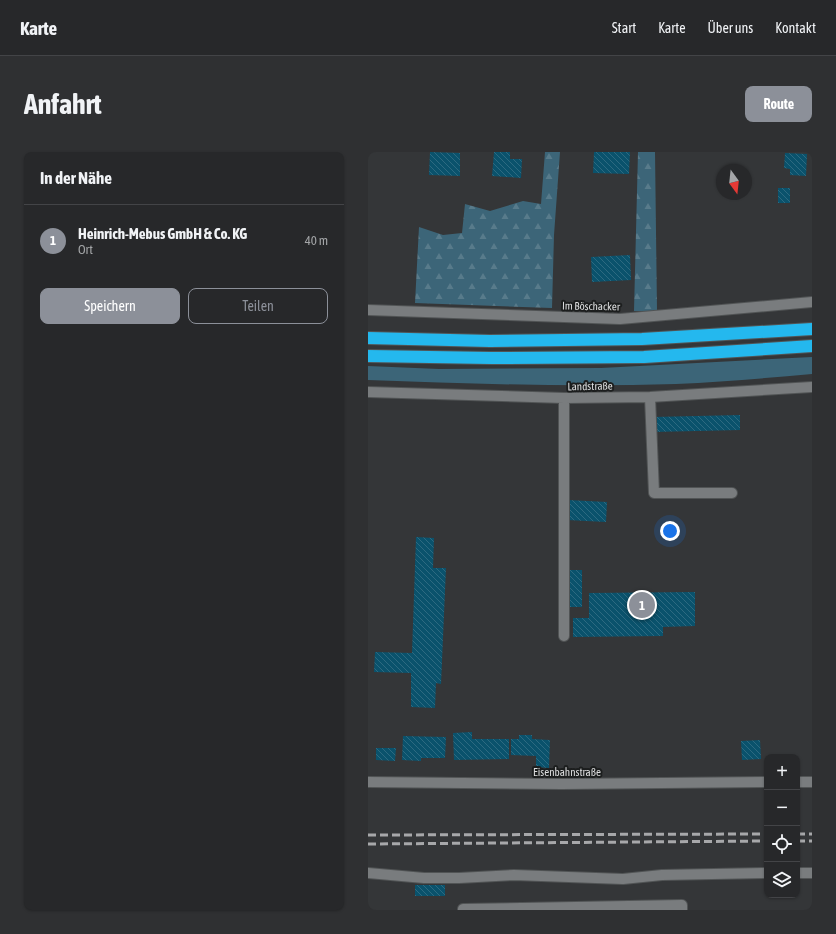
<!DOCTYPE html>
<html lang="de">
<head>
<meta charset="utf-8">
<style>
	body { margin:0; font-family:"Asap Condensed",sans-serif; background:#2f3032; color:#f1f3f6 }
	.controls { position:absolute; right:12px; bottom:12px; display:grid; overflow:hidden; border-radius:8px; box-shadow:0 1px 3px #0004 }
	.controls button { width:36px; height:36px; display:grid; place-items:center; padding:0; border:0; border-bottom:1px solid #434447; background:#27282a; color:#f1f3f6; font:20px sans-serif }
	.compass { position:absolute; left:348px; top:12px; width:36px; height:36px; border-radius:50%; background:#27282a; box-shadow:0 1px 3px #0004; rotate:165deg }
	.you { position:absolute; left:302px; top:379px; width:14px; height:14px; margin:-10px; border:3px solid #fff; border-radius:50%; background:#1a73e8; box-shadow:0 0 0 6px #1a73e833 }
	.badge { display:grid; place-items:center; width:26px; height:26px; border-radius:50%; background:#8c9099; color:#fff; font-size:13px; font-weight:700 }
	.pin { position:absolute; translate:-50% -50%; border:2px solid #fff; box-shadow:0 1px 4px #0006 }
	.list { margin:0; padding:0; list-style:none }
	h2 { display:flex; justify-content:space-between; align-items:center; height:52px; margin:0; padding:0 16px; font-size:17px }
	h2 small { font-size:13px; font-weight:400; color:#a4a6a8 }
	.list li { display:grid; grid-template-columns:26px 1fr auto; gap:12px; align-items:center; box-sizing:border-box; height:72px; padding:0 16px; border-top:1px solid #434447 }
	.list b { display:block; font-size:15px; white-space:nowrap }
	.list p { margin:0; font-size:13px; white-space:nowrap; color:#a4a6a8 }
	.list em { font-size:13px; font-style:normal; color:#a4a6a8 }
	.actions { display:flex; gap:8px; padding:12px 16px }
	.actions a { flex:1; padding:9px 0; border:1px solid #8c9099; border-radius:8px; text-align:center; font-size:14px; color:#8c9099 }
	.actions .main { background:#8c9099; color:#fff }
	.icon { flex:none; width:22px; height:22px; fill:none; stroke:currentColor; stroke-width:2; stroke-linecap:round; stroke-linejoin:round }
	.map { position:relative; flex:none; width:444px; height:758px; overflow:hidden; border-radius:8px }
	header { display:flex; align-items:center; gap:24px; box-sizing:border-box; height:56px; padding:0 20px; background:#27282a; border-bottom:1px solid #434447 }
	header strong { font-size:19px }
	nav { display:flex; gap:22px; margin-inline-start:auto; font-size:14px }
	.intro { display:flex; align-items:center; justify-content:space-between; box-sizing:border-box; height:96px; padding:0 24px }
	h1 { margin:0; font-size:28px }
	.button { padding:10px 18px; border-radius:8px; background:#8c9099; color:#fff; font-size:14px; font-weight:700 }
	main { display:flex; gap:24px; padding:0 24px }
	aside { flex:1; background:#27282a; border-radius:8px; box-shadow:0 1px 3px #0004 }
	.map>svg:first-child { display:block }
	.grass { fill:#3c6578 }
	.forest { fill:url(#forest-firs) }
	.building { fill:url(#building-back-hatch) }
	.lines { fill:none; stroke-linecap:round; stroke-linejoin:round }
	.minor-casing { stroke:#515455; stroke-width:12 }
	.highway-casing { stroke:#515455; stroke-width:14 }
	.minor { stroke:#797c7e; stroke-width:10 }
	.highway { stroke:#24b8ee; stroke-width:12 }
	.rail { stroke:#a7a8aa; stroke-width:3; stroke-dasharray:8 4; stroke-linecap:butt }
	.labels { text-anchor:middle; stroke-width:4; stroke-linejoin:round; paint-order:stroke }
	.street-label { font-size:11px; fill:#dddedf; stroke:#1c1e1e }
</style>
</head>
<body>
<header>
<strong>Karte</strong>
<nav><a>Start</a><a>Karte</a><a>Über uns</a><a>Kontakt</a></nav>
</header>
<div class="intro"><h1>Anfahrt</h1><a class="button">Route</a></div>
<main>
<aside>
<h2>In der Nähe<small></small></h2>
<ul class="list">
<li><span class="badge">1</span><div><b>Heinrich-Mebus GmbH &amp; Co. KG</b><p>Ort</p></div><em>40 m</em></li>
</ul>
<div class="actions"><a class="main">Speichern</a><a>Teilen</a></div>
</aside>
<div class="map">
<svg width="444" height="758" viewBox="0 0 444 758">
	<defs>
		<pattern id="forest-firs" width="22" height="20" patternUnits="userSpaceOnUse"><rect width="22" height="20" fill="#3c6578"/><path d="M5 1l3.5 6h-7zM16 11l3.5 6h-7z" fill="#587b8b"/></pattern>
		<pattern id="building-back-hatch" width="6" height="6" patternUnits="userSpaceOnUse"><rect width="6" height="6" fill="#0a526c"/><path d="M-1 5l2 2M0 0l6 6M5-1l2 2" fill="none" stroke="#2d6a81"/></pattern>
	</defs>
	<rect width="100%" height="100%" fill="#343638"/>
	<path class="grass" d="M444,205V222C399,226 354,230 308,232C206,235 103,232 0,228V214L71,217L233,216Z"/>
	<path class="forest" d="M177,0H192L186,83L184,156L47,151L51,75L75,83L94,81L97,52L122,59L155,49L173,52Z
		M270,0H287L289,159H266Z"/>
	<path class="building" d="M62,0L92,1V24L61,23Z
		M126,0H142V7H154L153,26L124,24Z
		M226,0H262L261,22L225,21Z
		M417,1L439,2L438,24L422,23V17L416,16Z
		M410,36H422V51H410Z
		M262,103L263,128L224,130L223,105Z
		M372,263V278L285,280V265Z
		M200,348L239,350L238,370L199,368Z
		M48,385L66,386L65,416H78L73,532L68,531L67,556L43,555V521L6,520L7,500L44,501Z
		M201,418H214V455H201Z
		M327,440V474L295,475V484L205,485V466H221V441Z
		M104,580V587H141V607L86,608L85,581Z
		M151,583H164V587L182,588L181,616L168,615V604L143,603V587H151Z
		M35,584L78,585L77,606H53V609L34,608Z
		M392,588L393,607L374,608L373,589Z
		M8,596H28L27,609L8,608Z
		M47,733H77V744H47Z"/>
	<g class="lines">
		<defs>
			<path id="minor" d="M0,158L252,167L444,150
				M0,240L196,246L282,245L444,235
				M282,245L286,341H364
				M196,484V246
				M0,630L194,632L399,630
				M429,630H444
				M0,721L56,726H91L146,723L255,727L294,723L399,721
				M429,721H444
				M95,758V757L314,753V758"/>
			<path id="highway" d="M0,186L122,189L274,187L444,177
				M0,204L123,206L276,205L444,194"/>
		</defs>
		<use href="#minor" class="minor-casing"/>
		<use href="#highway" class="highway-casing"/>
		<use href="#minor" class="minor"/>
		<use href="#highway" class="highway"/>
		<path class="rail" d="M429,682H444
			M0,683L399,682
			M429,689H444
			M0,692L399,689"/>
	</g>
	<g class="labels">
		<g class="street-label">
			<text transform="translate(223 154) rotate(1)" y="4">Im Böschacker</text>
			<text transform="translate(222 234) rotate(-1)" y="4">Landstraße</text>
			<text x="199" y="624">Eisenbahnstraße</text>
		</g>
	</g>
</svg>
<div class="controls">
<button>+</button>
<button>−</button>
<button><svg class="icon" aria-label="locate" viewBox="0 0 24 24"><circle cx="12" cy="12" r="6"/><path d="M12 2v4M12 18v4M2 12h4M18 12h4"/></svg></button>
<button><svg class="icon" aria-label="layers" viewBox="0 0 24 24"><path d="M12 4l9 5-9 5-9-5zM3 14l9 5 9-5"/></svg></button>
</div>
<svg class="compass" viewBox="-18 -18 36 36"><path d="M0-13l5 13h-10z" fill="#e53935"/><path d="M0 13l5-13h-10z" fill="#a4a6a8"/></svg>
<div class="you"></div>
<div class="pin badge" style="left:274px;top:453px">1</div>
</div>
</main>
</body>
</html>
